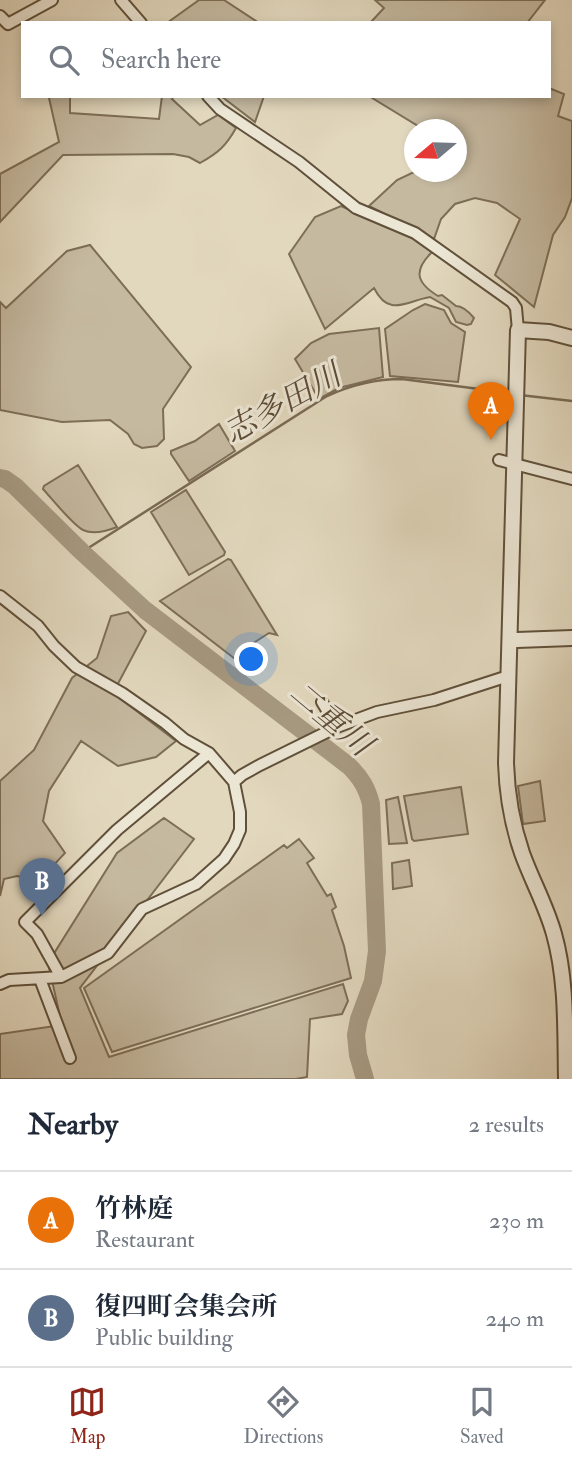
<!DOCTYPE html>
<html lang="en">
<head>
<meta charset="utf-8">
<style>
	body { margin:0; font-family:"IM FELL Double Pica","Noto Serif JP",serif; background:#f6f6f7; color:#1f2937 }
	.compass { position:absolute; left:404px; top:119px; width:63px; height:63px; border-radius:50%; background:#fff; box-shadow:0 4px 10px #0003; rotate:251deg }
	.you { position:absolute; left:252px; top:660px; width:24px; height:24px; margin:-18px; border:5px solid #fff; border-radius:50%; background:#1a73e8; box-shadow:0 0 0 10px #1a73e833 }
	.badge { display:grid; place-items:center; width:46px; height:46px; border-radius:50%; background:#8f2418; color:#fff; font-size:23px; font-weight:700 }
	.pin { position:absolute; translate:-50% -58px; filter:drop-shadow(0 2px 4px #0008) }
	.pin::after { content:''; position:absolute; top:37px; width:24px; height:21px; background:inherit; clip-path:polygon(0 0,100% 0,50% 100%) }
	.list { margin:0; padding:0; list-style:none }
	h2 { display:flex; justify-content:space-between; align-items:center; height:91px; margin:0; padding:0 28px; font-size:30px }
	h2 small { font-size:23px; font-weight:400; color:#747a83 }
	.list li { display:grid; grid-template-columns:46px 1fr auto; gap:21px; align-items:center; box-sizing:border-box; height:98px; padding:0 28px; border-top:2px solid #e0e1e3 }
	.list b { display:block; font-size:26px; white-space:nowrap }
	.list p { margin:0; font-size:23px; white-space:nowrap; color:#747a83 }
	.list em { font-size:23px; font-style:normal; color:#747a83 }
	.icon { flex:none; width:38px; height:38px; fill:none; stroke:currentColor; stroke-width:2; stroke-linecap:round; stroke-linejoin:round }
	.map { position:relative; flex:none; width:572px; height:1079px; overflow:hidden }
	.search { position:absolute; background:#fff; box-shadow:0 4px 10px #0003; left:21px; right:21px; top:21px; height:77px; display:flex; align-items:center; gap:18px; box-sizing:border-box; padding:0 24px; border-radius:0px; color:#747a83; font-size:26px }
	.sheet { height:287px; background:#fff }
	nav { display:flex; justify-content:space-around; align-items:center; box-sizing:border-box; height:98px; border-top:2px solid #e0e1e3; background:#fff; font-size:19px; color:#747a83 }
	nav a { display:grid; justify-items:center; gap:4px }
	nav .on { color:#8f2418 }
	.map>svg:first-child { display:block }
	.green { fill:#c5b9a0; stroke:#7d6e57; stroke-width:2 }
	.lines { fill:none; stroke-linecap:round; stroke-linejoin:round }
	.stream { stroke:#796a54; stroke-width:2.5 }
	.river { stroke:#a79a82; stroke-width:18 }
	.minor-casing { stroke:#60503a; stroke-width:14 }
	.tertiary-casing { stroke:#60503a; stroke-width:18 }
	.minor { stroke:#ece6d5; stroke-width:10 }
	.tertiary { stroke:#ece6d5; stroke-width:14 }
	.labels { text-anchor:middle; stroke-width:6; stroke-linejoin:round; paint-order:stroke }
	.water-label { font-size:32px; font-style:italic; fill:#5d4c37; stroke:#ece6d5 }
</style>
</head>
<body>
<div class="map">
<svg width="572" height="1079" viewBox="0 0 572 1079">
	<rect width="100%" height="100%" fill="#e2d8be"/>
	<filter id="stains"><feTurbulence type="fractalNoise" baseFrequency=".00286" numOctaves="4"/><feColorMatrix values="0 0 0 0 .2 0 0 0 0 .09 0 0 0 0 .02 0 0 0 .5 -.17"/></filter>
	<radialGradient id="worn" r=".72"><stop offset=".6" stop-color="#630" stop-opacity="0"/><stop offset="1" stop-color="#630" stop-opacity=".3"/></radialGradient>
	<path class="green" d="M199,0H224L259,23H167Z
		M375,0H545L527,23H370L384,8Z
		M549,88L564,94L558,116L572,121V198L565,217L553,235L534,307L495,275L520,219L497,203L475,198L455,204L441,219L434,239L369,206L397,180L414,172H456V130L423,129L369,96H549Z
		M52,96H70V113L159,119L162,96H174L172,99L200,125L218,115L236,128C226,146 218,153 200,163L189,157L173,154L63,155L0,222V174L59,142L49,98Z
		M221,96H264L255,122Z
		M341,206L417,240L432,252C414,270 415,282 438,296L442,295L456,306C463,306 469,312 474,318L471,324L467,325L456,322L449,308L430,297C406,301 389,318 374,288L325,329L289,254L315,217Z
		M90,245L191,367L163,409L164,439L157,446L142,448L134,444L128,434L110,420L62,422L0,410V302L6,308L67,251Z
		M425,304L444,310L451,323L465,332L458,382L390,376L385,329L413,310Z
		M379,328L383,377L339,388L319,399L295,359L311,343L329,334Z
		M219,424L235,451L189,481L171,454V451L195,441Z
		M78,465L117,527C107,531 93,535 83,530C72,524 53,500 43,489L44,486Z
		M186,490L225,552L224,555L189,575L151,512Z
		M228,559L231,560L277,635L269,633L241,651L239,662L160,601Z
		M128,612L146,631L113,693L176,741L156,757L118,766L81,741L49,791L43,821L65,853L39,881L17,876L4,879L0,896V781L34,750L72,678L97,658L111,616Z
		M540,781L545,821L523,824L518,786Z
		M461,787L468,834L414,841L412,839L404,796Z
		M398,797L407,843L389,844L386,800Z
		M164,818L194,839L80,988L109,1057L343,984L348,1001L342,1014L310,1019L307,1077L296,1079H0V1034L62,1025L48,963L117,853Z
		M299,839L314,858L307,863L327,896L331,894L336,907L332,910L344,946L351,978L112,1052L84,988L284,845L287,848Z
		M409,860L412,886L393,889L392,863Z"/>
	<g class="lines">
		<path class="stream" d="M520,395L572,401
			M82,552L327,396C351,385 375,379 402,379L510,393"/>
		<path class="river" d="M0,478L5,479L15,486L82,552L145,610L349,766C361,778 367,788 371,804L377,951L373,981L359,1019L356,1035L358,1055L365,1079"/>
		<defs>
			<path id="minor" d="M121,0L141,23
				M0,16L8,24L52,0
				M208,96L220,109L299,162L356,208L415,233L512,302L516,308L518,330
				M499,460L572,479
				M0,596L38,626L54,646L76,667L122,693L165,723L184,739L209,753L234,782L240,812V830L234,844L224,859L196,884L142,909L108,953L61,977L9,980L0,984
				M322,702L337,727
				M234,782L242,775L260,765L337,727L377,712L434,700L502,678H509
				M61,977L37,934L25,922L117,830L209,753
				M40,979L70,1058"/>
			<path id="tertiary" d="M517,640L572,638
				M566,1079C565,1031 567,980 554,934C546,905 532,881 522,853C512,824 507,794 506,763L518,330L549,332L572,338"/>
		</defs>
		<use href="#minor" class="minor-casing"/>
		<use href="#tertiary" class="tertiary-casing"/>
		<use href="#minor" class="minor"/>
		<use href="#tertiary" class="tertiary"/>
	</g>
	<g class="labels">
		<g class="water-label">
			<text transform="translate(282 403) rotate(-29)" y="11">志多田川</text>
			<text transform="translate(331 718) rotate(40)" y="11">二重川</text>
		</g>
	</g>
	<rect width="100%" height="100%" filter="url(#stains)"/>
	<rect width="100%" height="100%" fill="url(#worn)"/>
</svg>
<svg class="compass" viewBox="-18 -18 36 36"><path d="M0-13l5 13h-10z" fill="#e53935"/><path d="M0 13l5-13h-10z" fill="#747a83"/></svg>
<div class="you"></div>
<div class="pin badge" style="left:491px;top:440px;background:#e8710a">A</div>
<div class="pin badge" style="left:42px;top:916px;background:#5c6f8a">B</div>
<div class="search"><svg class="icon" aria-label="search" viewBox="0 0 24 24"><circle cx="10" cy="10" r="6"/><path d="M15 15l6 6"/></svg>Search here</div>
</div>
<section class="sheet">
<h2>Nearby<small>2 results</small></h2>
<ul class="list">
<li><span class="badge" style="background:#e8710a">A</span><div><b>竹林庭</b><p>Restaurant</p></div><em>230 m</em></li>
<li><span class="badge" style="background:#5c6f8a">B</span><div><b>復四町会集会所</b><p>Public building</p></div><em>240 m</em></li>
</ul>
</section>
<nav>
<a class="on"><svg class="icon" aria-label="map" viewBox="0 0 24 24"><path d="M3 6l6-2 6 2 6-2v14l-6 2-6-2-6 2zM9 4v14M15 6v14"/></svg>Map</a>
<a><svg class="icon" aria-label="directions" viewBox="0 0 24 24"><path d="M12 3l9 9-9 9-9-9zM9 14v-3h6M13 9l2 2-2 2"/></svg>Directions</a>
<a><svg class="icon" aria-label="saved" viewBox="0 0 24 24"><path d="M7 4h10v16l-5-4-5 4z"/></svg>Saved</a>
</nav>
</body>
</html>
